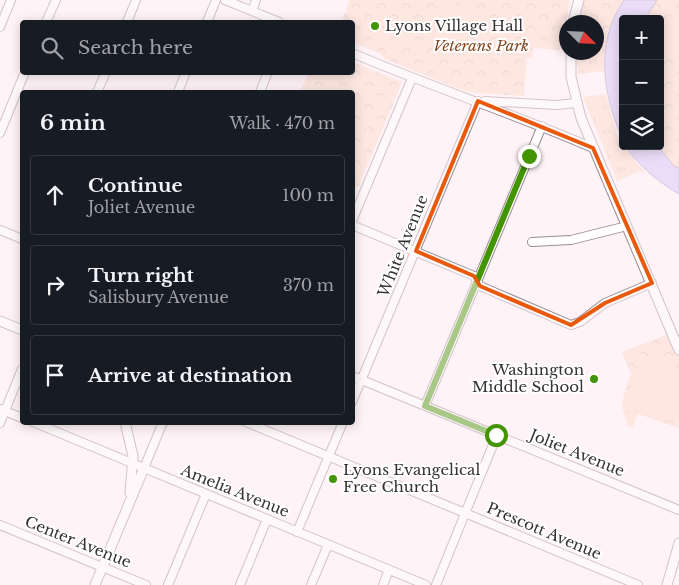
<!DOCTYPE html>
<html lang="en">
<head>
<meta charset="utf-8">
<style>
	body { margin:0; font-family:"Libre Baskerville",serif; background:#20242c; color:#f1f3f6 }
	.controls { position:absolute; right:15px; top:15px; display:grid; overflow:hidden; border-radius:5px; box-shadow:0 2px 12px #0003 }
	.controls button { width:45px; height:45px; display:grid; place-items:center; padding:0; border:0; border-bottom:1px solid #363941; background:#171b24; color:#f1f3f6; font:25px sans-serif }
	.compass { position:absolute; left:559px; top:15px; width:45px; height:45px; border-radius:50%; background:#171b24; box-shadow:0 2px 12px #0003; rotate:114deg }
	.stop { position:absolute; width:15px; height:15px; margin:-11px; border:4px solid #429500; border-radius:50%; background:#fff }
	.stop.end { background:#429500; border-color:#fff; box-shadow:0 1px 5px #0008 }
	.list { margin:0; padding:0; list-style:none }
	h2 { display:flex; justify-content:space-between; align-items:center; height:65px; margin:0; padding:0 20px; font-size:21px }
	h2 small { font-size:16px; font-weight:400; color:#9ea1a6 }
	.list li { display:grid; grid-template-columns:32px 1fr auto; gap:15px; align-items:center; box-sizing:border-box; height:80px; margin:0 10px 10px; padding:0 10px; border:1px solid #363941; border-radius:5px }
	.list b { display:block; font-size:19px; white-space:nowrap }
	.list p { margin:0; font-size:16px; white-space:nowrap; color:#9ea1a6 }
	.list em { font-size:16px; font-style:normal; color:#9ea1a6 }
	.icon { flex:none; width:28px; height:28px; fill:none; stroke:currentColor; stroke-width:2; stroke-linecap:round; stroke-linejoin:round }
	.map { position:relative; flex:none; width:679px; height:585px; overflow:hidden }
	.search { position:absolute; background:#171b24; box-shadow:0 2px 12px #0003; left:20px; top:20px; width:335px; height:55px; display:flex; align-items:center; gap:12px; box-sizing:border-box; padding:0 18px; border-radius:5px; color:#9ea1a6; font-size:19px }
	.panel { position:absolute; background:#171b24; box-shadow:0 2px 12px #0003; left:20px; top:90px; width:335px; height:335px; border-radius:5px }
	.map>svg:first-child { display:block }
	.grass { fill:url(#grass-tufts) }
	.park { fill:url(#park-crowns) }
	.pitch { fill:#fcdac6 }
	.water { fill:#d2c3f7; stroke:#a397bc }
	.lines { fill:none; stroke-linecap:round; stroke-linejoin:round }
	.minor-casing { stroke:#998c90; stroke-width:10 }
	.major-casing { stroke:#998c90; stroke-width:11 }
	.minor { stroke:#fff; stroke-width:8 }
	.major { stroke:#fff; stroke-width:9 }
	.route { stroke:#429500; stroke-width:6 }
	.marked { fill:none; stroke:#e8590c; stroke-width:4; stroke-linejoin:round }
	.poi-dot { fill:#429500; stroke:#fff; stroke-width:2 }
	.labels { text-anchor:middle; stroke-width:4; stroke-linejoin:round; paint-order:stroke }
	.poi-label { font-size:15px; fill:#353031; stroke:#fff; text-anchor:start }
	.park-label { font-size:15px; font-style:italic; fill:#81461d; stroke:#fff }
	.street-label { font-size:15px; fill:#353031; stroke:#fff }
</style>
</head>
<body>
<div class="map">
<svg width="679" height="585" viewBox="0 0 679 585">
	<defs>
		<pattern id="grass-tufts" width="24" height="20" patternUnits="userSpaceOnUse" patternTransform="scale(1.25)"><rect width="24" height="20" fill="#fcdac6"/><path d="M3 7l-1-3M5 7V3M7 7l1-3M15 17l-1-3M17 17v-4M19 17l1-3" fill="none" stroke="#d9bbab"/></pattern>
		<pattern id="park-crowns" width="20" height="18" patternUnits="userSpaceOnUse" patternTransform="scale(1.25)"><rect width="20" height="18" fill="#fcdac6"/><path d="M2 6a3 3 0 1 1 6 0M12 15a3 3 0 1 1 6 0" fill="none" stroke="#d9bbab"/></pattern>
	</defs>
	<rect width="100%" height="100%" fill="#fff3f7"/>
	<path class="grass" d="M606,94L616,133L623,146L646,174L640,171L617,181L583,97Z"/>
	<path class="park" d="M350,0H570L563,50L533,48L532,58H527L524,96L476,93L459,89L385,59L381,54L353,42L352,22H341Z
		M584,0H624L607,41L604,71L578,74L576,53L596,52V22H579Z
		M657,0H679V168L674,166L658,146H660V19H645Z
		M353,62L402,82L358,188L353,186L352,92H300L309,73L352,72Z
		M671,333L679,353V428L638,414L632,428L626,425L627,421C618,405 625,390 631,374L622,352Z"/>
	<path class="pitch" d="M445,0L490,18C475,50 454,59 422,45L440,3Z
		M478,0H502L499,8Z
		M668,27H679V58L661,57L662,32Z
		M320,73L337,76L334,83L318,77Z
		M640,353L664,364L679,380V422L630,411L627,407Z"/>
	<path class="water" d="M624,0H657L645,19H623V140C603,95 594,44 624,0Z
		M625,146H658L674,166L679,168V194C658,182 639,166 625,146Z"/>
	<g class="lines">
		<defs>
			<path id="minor" d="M225,0L279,22
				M252,11L256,0
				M46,22L56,0
				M127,22L136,0
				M207,22L216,0
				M0,27L11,0
				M352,53C432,87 514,114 593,148
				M97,92L106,72
				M178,92L186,72
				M260,92L268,72
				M485,101L557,105L576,103
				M0,133L25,72
				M352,221L412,78
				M352,225L474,276L480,286L571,325L580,322L605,303L652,283
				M0,230L22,239
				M532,242L571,240L627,226
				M352,376L679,510
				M352,402L478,101
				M425,406L542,126
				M0,409L22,418
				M33,422L426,585
				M246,422L638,585
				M0,423L22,369
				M144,468L163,422
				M0,525L146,585
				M297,532L343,422
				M168,585L206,494
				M240,585L267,519
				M311,585L328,545
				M383,585L389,570
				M436,585L497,435"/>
			<path id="major" d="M573,22L579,0
				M571,52V77L581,118L679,350
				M0,321L22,330
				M125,422L133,456L130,493
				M95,585L144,468
				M667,585L679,543"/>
		</defs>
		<use href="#minor" class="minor-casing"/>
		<use href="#major" class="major-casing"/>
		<use href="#minor" class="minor"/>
		<use href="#major" class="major"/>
	</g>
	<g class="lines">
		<path class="route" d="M496,435L425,406L529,156"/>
	</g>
	<path d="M0 0H679V585H0ZM478,101L593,148L652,283L605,303L571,325L480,286L474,276L416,251Z" fill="#fff3f7" fill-opacity=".55" fill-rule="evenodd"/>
	<path class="marked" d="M478,101L593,148L652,283L605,303L571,325L480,286L474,276L416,251Z"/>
	<g class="poi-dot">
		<circle cx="375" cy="26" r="5"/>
		<circle cx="594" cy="379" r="5"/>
		<circle cx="333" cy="479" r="5"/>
	</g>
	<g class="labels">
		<g class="poi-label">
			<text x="385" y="31">Lyons Village Hall</text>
			<text x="584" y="375" text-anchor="end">Washington<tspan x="584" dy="17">Middle School</tspan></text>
			<text x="343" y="475">Lyons Evangelical<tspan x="343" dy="17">Free Church</tspan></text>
		</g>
		<g class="park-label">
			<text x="481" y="51">Veterans Park</text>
		</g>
		<g class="street-label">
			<text transform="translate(403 246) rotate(-68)" y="5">White Avenue</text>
			<text transform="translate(577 453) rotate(22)" y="5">Joliet Avenue</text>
			<text transform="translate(235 491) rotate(22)" y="5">Amelia Avenue</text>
			<text transform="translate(544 531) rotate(23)" y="5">Prescott Avenue</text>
			<text transform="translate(78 542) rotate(22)" y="5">Center Avenue</text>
		</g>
	</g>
</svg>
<div class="controls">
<button>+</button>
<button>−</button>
<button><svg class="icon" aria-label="layers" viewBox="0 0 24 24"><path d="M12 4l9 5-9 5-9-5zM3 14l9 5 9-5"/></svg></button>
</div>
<svg class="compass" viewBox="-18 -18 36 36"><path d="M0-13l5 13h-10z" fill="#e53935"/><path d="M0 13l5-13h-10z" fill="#9ea1a6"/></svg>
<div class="stop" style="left:496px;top:435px"></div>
<div class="stop end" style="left:529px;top:156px"></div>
<div class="search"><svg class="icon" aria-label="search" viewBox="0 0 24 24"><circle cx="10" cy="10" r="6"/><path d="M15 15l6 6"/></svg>Search here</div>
<section class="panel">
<h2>6 min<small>Walk · 470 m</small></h2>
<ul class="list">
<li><svg class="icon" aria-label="ahead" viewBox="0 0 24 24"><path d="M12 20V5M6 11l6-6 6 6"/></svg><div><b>Continue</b><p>Joliet Avenue</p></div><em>100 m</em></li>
<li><svg class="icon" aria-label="right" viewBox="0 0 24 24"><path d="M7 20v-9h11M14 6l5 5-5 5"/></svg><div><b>Turn right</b><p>Salisbury Avenue</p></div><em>370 m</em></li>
<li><svg class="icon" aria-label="arrive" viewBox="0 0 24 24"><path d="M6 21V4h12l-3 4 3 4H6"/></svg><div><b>Arrive at destination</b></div></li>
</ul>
</section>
</div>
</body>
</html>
